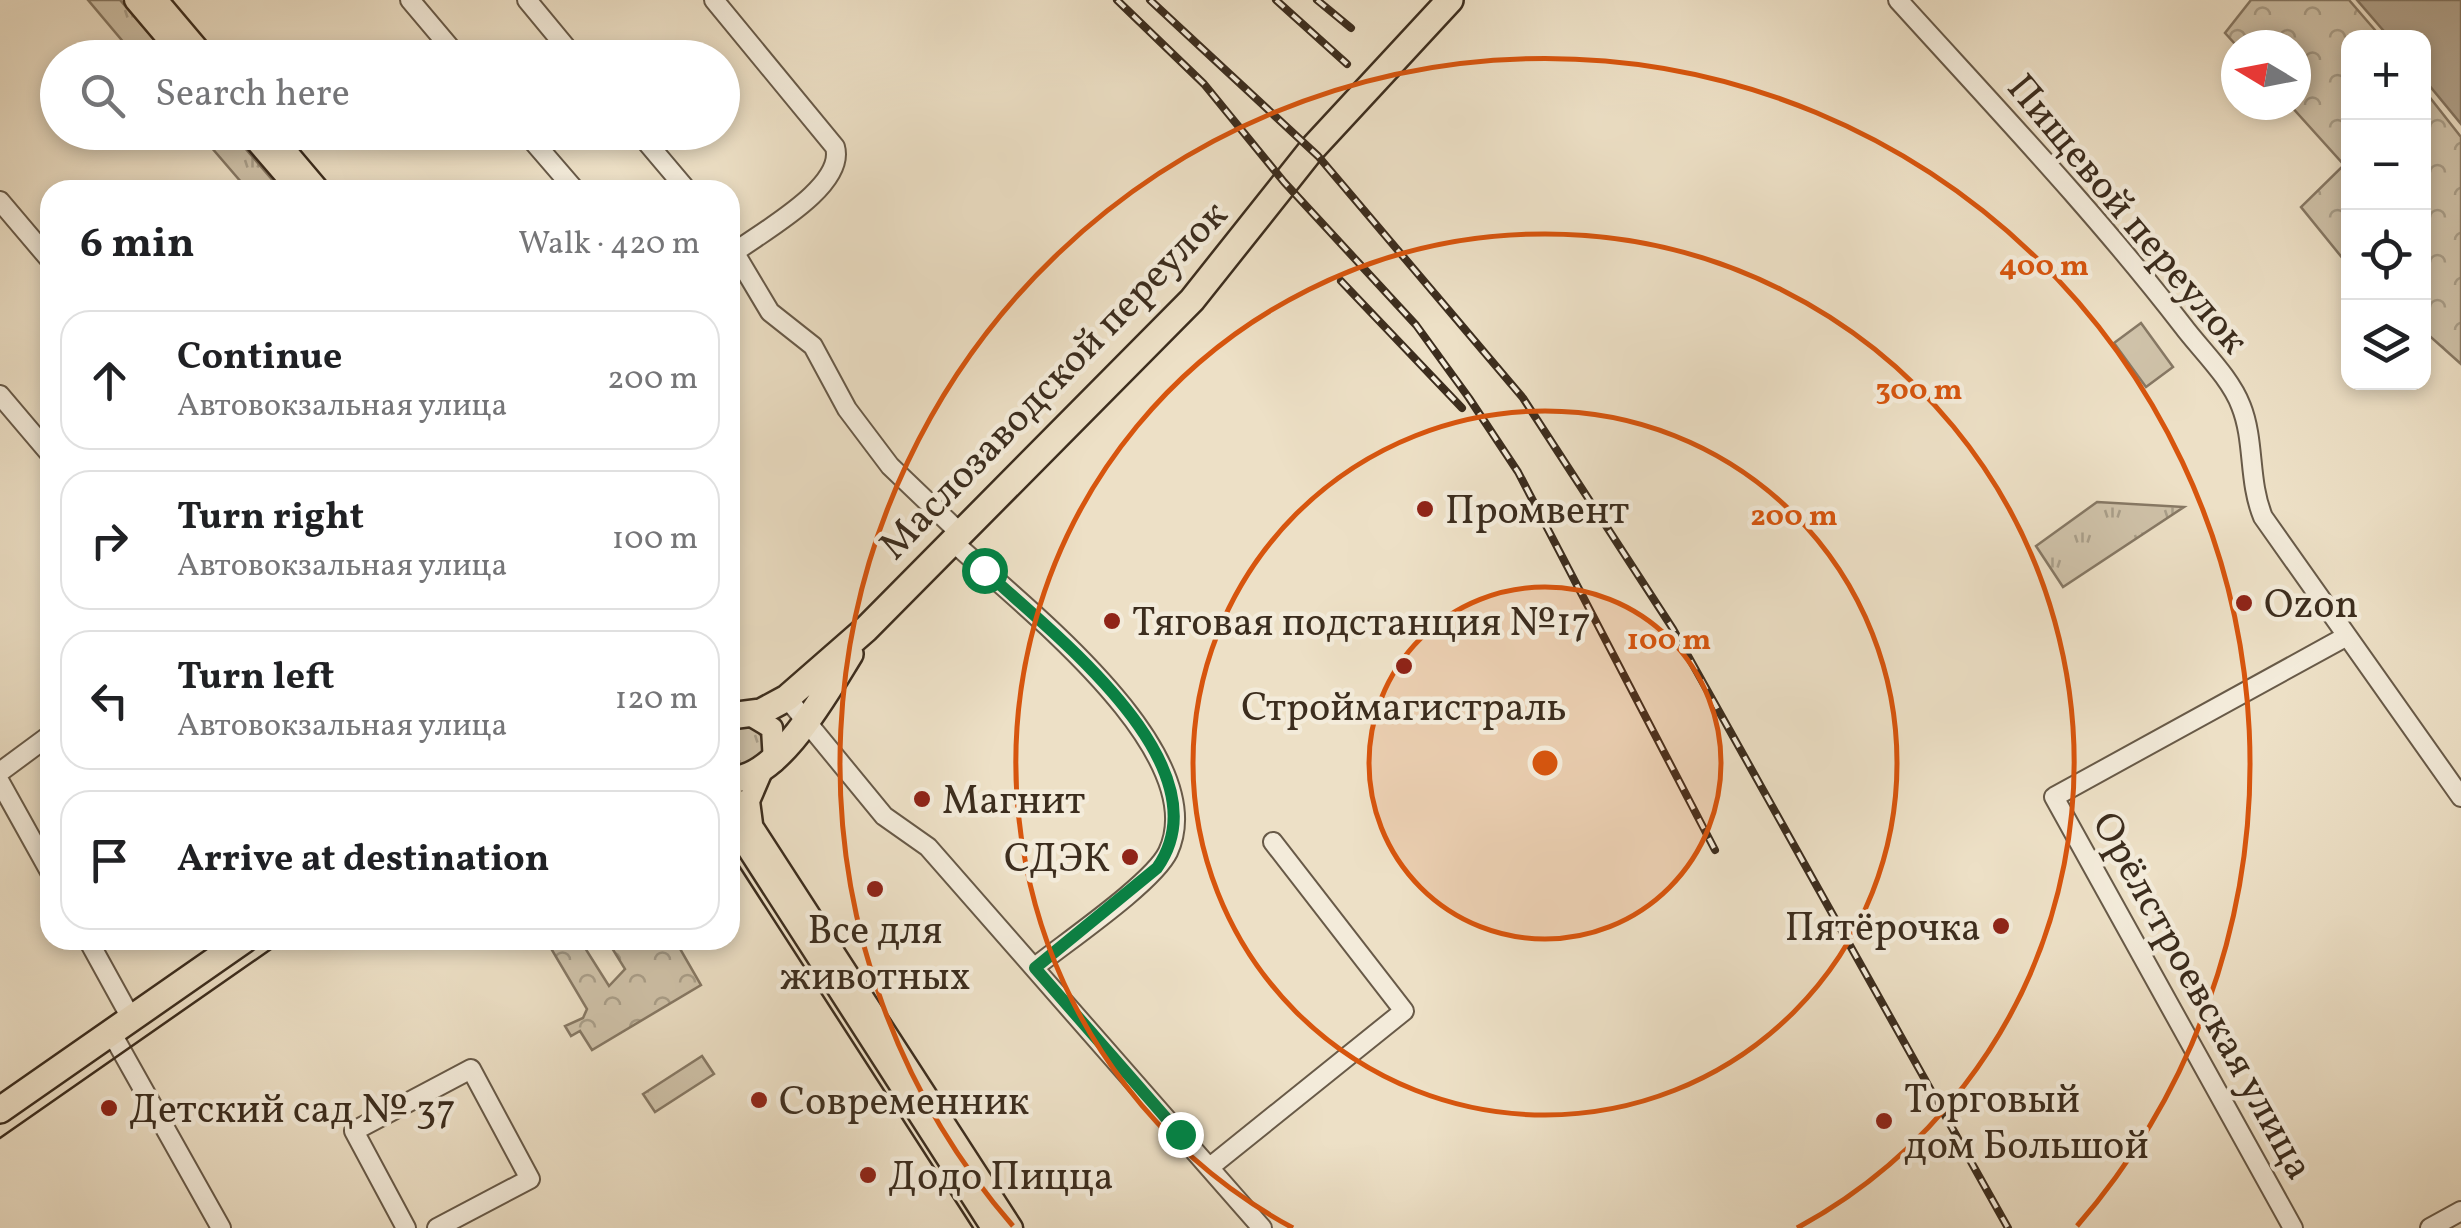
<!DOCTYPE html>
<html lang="en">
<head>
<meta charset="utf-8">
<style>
	body { margin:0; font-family:Vollkorn,serif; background:#f6f6f6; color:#202124 }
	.controls { position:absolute; right:30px; top:30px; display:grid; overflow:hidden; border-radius:20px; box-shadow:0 5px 15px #0003 }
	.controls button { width:90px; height:90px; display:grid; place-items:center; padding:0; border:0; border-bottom:2px solid #e0e0e0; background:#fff; color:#202124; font:50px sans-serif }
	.compass { position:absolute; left:2221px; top:30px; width:90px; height:90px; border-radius:50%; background:#fff; box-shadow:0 5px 15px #0003; rotate:280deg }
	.stop { position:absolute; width:30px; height:30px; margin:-22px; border:8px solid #0b8043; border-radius:50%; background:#fff }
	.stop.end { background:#0b8043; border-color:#fff; box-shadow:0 2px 10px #0008 }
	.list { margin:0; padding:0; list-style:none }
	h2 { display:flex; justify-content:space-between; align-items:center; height:130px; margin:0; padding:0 40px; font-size:42px }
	h2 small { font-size:32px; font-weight:400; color:#757577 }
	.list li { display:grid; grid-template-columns:65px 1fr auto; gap:30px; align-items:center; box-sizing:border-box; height:140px; margin:0 20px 20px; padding:0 20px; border:2px solid #e0e0e0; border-radius:30px }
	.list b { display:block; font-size:38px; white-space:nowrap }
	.list p { margin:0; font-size:32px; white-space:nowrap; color:#757577 }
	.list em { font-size:32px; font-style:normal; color:#757577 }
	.icon { flex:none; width:55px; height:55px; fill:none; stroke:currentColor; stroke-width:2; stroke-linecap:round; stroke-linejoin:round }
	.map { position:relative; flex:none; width:2461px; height:1228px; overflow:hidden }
	.search { position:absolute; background:#fff; box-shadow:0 5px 15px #0003; left:40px; top:40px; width:700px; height:110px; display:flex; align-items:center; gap:25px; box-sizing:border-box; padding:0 35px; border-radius:55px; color:#757577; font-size:38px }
	.panel { position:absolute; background:#fff; box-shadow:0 5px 15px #0003; left:40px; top:180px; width:700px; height:770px; border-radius:30px }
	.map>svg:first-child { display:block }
	.grass { fill:url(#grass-tufts); stroke:#867864; stroke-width:2.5 }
	.forest { fill:url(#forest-crowns); stroke:#867864; stroke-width:2.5 }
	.pitch { fill:#cfc2a9; stroke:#867864; stroke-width:2.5 }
	.water { fill:#b1a38d; stroke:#827461; stroke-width:2.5 }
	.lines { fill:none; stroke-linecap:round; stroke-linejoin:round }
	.minor-casing { stroke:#685a48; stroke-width:22 }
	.major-casing { stroke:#3c2d1e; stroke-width:25 }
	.highway-casing { stroke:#3c2d1e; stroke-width:30 }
	.minor { stroke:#f3ebda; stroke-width:18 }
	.major { stroke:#ede0c6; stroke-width:20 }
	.highway { stroke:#ede0c6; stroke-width:25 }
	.tram { stroke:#3c2d1e; stroke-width:2.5 }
	.rail-casing { stroke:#3c2d1e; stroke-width:8 }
	.rail { stroke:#f3ebda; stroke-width:4; stroke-dasharray:11; stroke-linecap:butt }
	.route { stroke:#0b8043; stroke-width:12 }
	.ring { fill:none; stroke:#d7550e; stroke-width:5 }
	.poi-dot { fill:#8f2418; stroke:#f3ebda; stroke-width:4 }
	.labels { text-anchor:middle; stroke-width:9; stroke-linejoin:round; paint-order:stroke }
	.street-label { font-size:40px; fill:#3c2d1e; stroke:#f3ebda }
	.poi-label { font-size:40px; fill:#3c2d1e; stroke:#f3ebda; text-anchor:start }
	.centre { fill:#d7550e; stroke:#f3ebda; stroke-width:5 }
	.ring-label { font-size:30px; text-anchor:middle; font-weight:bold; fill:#d7550e; stroke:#f3ebda; stroke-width:9; stroke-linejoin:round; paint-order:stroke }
</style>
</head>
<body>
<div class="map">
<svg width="2461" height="1228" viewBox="0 0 2461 1228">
	<defs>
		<pattern id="grass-tufts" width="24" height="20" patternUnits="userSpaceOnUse" patternTransform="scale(2.5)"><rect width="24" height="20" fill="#cfc2a9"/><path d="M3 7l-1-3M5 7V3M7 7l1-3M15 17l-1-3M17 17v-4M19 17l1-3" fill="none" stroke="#a99e89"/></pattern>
		<pattern id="forest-crowns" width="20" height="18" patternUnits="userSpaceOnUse" patternTransform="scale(2.5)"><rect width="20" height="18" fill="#cfc2a9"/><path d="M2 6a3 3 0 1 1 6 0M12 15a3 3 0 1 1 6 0" fill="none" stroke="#a99e89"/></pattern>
	</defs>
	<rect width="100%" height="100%" fill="#ede0c6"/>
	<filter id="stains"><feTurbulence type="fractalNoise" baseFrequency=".002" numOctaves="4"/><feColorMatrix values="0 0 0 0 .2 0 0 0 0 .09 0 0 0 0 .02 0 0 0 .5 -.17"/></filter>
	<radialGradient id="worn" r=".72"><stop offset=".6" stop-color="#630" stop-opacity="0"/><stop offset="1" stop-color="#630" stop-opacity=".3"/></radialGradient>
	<path class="grass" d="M88,0H120L169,57H136Z
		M199,133H232L281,190H248Z
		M2097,502L2184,507L2063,587L2036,546Z
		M726 746a19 19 0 1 1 38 0a19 19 0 1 1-38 0Z
		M702,1056L714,1074L655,1112L643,1094Z"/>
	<path class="forest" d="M2251,0H2349L2381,37L2348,38V265L2301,207L2344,165L2290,105H2296V45H2236L2225,33Z
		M2424,90L2461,137V364L2424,331Z
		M546,940H580L609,986L625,969L607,940H675L701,985L592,1050L580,1031L571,1036L565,1026L583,1018L587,1009Z"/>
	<path class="pitch" d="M2141,323L2173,367L2146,387L2114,343Z"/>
	<path class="water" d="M2357,0H2461V124L2424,79V38L2389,37Z"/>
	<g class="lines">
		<defs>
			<path id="minor" d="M410,0L459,58
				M527,0L575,58
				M714,0L835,147C846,186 763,231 735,252
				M1898,0C1995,107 2095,212 2183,326C2201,350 2230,377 2241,406C2255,441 2248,481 2263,517L2461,797
				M525,132L575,190
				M638,132L687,190
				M0,201L50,260
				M730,245L770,312L813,346L847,409L890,466L959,532
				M0,395L50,454
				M951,540C1016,601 1215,751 1168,852C1153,883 1066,942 1035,967
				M787,698L884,816L928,847L1262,1228
				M0,772L50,735
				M0,782L50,872
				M88,940L131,1018
				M111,1032L221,1228
				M1210,1167L1404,1011L1273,842
				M406,1228L354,1131L471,1069L530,1179L437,1228
				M2293,1228L2054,797L2347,636
				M2430,1228L2461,1211"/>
			<path id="major" d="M135,0L184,58
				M157,0L206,58
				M248,132L298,190
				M270,132L319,190
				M750,715L772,728L774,762
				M730,792L1012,1228
				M730,821L992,1228
				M752,824L749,801L761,773"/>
			<path id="highway" d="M730,716L761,712L787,698L866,629L1192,300L1312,149L1450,0
				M730,779C777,782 827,691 850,654
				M0,1110L244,940"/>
		</defs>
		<use href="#minor" class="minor-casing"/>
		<use href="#major" class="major-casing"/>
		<use href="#highway" class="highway-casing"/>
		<use href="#minor" class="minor"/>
		<use href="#major" class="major"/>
		<use href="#highway" class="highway"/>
		<path class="tram" d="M730,852L973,1228
			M0,1138L284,940"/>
		<defs>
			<path id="rail" d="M1117,0L1204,84L1284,182L1416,325L1469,398L1518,472L1715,850
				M1150,0L1318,156L1523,398L1673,629L2008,1228
				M1276,0L1347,64
				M1317,0L1351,28
				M1341,281L1462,408"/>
		</defs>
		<use href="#rail" class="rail-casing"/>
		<use href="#rail" class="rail"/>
	</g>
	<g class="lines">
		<path class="route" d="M984,570C1050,632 1229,766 1157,868L1035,968L1180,1134"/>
	</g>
	<circle cx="1545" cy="763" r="176" fill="#d7550e" fill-opacity=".12"/>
	<g class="ring">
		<circle cx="1545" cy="763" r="176"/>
		<circle cx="1545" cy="763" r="352"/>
		<path d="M1293 1228A529 529 0 1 1 1797 1228"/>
		<path d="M1013 1226A705 705 0 1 1 2077 1226"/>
	</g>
	<g class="poi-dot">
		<circle cx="1425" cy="509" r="10"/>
		<circle cx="2244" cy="603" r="10"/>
		<circle cx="1112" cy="621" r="10"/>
		<circle cx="1404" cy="666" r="10"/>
		<circle cx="922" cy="799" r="10"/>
		<circle cx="1130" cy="857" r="10"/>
		<circle cx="875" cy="889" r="10"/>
		<circle cx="2001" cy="926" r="10"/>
		<circle cx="759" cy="1100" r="10"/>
		<circle cx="109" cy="1108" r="10"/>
		<circle cx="1884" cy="1121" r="10"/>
		<circle cx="868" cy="1175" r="10"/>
	</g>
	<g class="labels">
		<g class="street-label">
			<text transform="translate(2129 213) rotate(50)" y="14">Пищевой переулок</text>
			<text transform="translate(1052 379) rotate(-46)" y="14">Маслозаводской переулок</text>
			<text transform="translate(2204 995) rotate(61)" y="14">Орёлстроевская улица</text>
		</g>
		<g class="poi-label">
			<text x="1445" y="523">Промвент</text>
			<text x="2264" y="617">Ozon</text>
			<text x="1132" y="635">Тяговая подстанция №17</text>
			<text x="1404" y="720" text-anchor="middle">Строймагистраль</text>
			<text x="942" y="813">Магнит</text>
			<text x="1110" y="871" text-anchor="end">СДЭК</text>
			<text x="1981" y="940" text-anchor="end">Пятёрочка</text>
			<text x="875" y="943" text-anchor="middle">Все для<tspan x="875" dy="46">животных</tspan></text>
			<text x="1904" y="1112">Торговый<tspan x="1904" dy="46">дом Большой</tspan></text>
			<text x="779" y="1114">Современник</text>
			<text x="129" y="1122">Детский сад № 37</text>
			<text x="888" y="1189">Додо Пицца</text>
		</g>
	</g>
	<circle cx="1545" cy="763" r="15" class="centre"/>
	<g class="ring-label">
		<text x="2044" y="275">400 m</text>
		<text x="1919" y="399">300 m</text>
		<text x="1794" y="525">200 m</text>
		<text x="1669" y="649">100 m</text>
	</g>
	<rect width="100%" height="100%" filter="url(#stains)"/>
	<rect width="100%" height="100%" fill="url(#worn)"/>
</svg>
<div class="controls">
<button>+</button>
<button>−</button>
<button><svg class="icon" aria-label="locate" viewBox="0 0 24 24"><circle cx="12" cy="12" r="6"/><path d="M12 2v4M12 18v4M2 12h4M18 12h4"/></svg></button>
<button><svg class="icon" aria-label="layers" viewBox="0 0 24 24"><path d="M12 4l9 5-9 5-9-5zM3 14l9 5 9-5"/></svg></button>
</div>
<svg class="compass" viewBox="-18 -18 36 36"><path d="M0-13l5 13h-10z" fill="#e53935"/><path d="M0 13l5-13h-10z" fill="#757577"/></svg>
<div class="stop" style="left:984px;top:570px"></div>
<div class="stop end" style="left:1180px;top:1134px"></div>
<div class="search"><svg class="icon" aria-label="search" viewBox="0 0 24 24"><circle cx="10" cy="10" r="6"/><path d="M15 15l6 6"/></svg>Search here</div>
<section class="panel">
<h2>6 min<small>Walk · 420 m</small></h2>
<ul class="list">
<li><svg class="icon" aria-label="ahead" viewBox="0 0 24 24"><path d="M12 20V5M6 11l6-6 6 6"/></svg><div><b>Continue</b><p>Автовокзальная улица</p></div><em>200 m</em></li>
<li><svg class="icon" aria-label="right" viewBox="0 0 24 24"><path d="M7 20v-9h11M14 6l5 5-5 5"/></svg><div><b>Turn right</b><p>Автовокзальная улица</p></div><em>100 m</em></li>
<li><svg class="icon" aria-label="left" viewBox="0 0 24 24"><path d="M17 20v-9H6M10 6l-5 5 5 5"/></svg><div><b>Turn left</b><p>Автовокзальная улица</p></div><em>120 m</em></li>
<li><svg class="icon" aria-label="arrive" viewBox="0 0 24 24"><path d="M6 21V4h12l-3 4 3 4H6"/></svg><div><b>Arrive at destination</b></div></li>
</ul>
</section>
</div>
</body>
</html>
